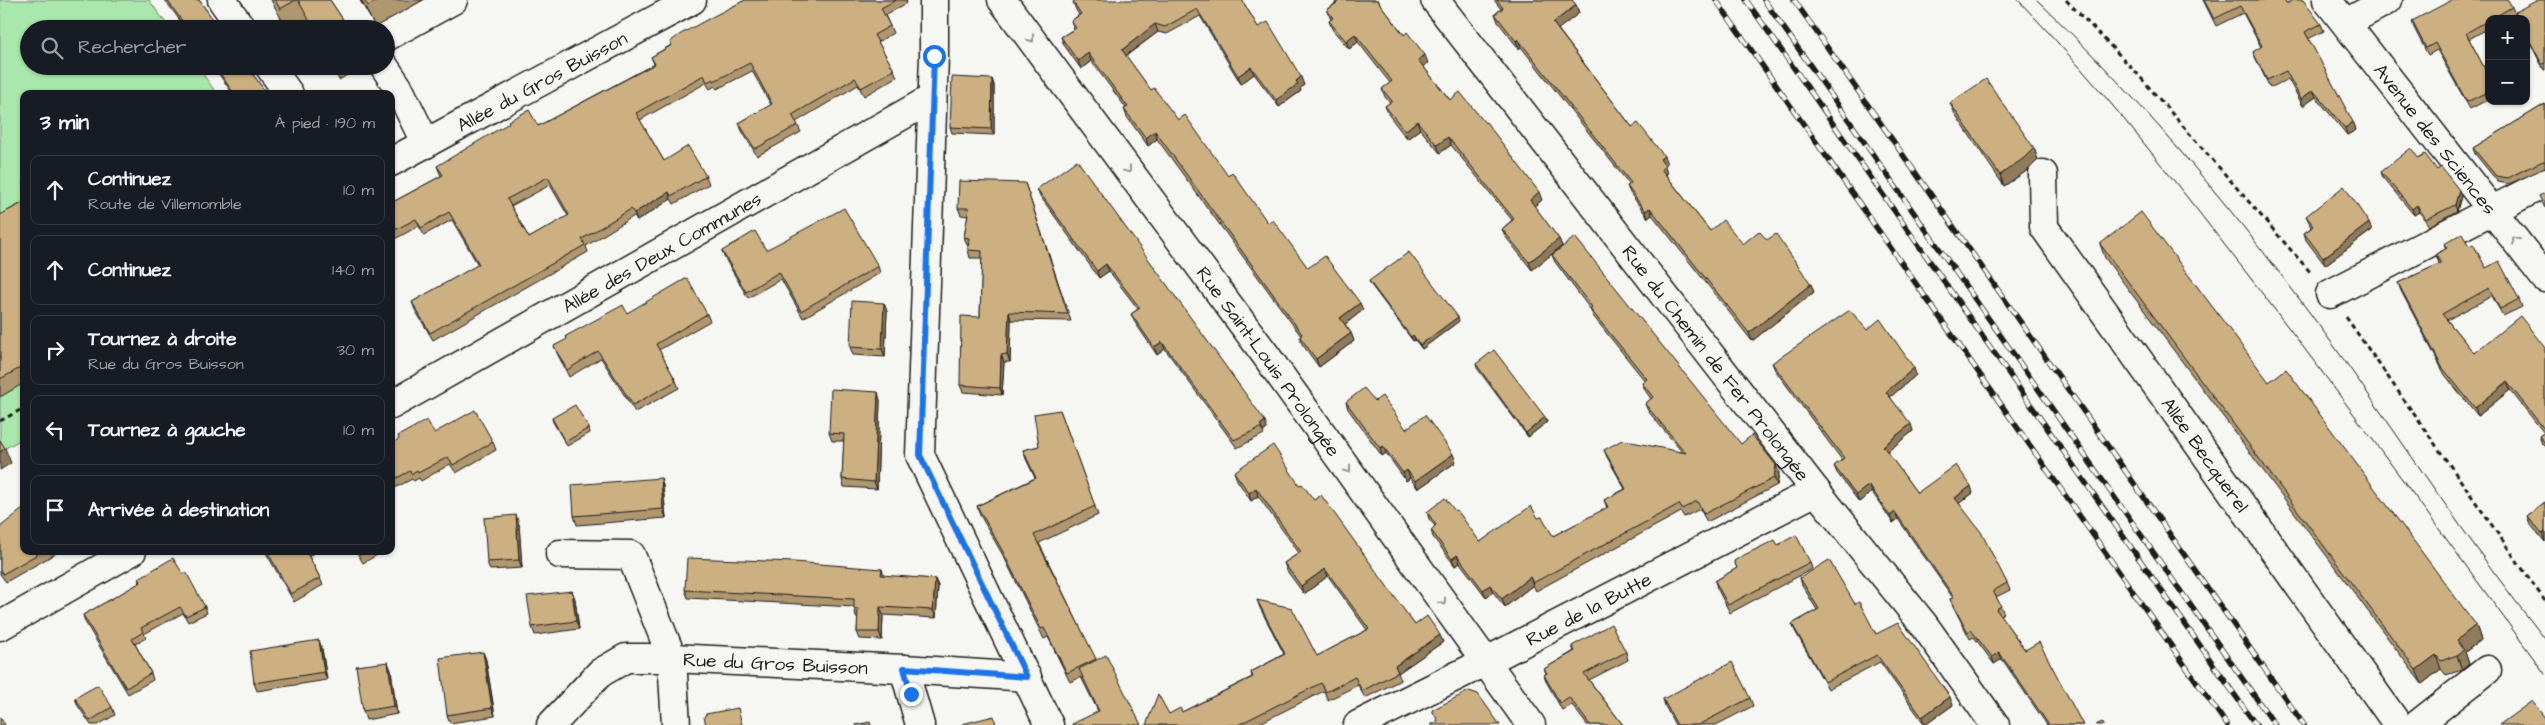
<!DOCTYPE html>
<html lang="fr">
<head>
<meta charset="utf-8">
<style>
	body { margin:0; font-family:"Architects Daughter",sans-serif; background:#20242c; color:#f1f3f6 }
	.controls { position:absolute; right:15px; top:15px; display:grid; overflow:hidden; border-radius:10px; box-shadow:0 1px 4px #0004 }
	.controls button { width:45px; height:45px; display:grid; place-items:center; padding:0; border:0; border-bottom:1px solid #363941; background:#171b24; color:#f1f3f6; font:25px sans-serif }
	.stop { position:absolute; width:15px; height:15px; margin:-11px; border:4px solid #1a73e8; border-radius:50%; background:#fff }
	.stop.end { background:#1a73e8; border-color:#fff; box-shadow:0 1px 5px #0008 }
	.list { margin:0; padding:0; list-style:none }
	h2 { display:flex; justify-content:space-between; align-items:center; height:65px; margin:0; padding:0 20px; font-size:21px }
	h2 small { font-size:16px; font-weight:400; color:#9ea1a6 }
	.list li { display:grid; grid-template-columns:32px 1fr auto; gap:15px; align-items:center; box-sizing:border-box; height:70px; margin:0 10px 10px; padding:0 10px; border:1px solid #363941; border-radius:10px }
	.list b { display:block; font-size:19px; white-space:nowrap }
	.list p { margin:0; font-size:16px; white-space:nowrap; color:#9ea1a6 }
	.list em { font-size:16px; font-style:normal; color:#9ea1a6 }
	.icon { flex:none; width:28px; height:28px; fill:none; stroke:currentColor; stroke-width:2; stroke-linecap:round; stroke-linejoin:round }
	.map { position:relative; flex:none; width:2545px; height:725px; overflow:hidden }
	.search { position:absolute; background:#171b24; box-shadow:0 1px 4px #0004; left:20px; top:20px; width:375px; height:55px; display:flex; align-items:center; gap:12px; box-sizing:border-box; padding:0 18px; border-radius:28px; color:#9ea1a6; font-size:19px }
	.panel { position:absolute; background:#171b24; box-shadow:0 1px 4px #0004; left:20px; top:90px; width:375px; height:465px; border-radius:10px }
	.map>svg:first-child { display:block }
	.green { fill:#aae7ad; stroke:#638264 }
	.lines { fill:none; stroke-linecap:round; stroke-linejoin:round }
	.minor-casing { stroke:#1c1c1c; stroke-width:31 }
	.path { stroke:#1c1c1c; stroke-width:3; stroke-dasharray:5 4; stroke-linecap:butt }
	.minor { stroke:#f6f6f2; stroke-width:28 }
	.tram { stroke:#1c1c1c; stroke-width:1 }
	.rail-casing { stroke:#1c1c1c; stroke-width:5.5 }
	.rail { stroke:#f6f6f2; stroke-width:4; stroke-dasharray:11; stroke-linecap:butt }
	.wall { fill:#b09770; stroke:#1c1c1c; fill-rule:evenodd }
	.shaded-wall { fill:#907b5b; stroke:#1c1c1c }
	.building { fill:#cdb082; stroke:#1c1c1c; fill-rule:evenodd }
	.oneway { stroke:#949492 }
	.route { stroke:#1a73e8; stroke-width:6 }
	.labels { text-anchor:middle; stroke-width:4; stroke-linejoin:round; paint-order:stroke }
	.street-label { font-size:19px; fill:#1c1c1c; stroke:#f6f6f2 }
</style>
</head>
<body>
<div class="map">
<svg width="2545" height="725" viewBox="0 0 2545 725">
	<rect width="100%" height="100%" fill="#f6f6f2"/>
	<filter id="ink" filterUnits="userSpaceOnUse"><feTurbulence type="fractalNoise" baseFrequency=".02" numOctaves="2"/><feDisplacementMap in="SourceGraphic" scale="10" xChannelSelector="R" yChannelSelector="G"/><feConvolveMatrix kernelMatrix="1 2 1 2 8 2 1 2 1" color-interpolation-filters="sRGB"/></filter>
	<g filter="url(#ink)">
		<path class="green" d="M0,0H149L170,29H29V66H197L217,94H24V438L0,451Z"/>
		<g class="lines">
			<defs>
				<g id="minor">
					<path d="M222,0L242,29"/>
					<path d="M343,0L360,29"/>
					<path d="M934,0V56L920,455L1049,725"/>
					<path id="s1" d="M1002,0L1265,354L1531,725"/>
					<path id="s2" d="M1435,0L1816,491L1924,625L1995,725"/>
					<path id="s3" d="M2327,0L2545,278"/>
					<path d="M2346,23L2388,0"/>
					<path d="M386,37L453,0"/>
					<path d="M269,66L289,94"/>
					<path d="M384,66L398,87L426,144"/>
					<path id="s4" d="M391,162L692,0"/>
					<path id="s5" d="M2043,174L2044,227L2398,725"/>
					<path d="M2330,294L2545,183"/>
					<path id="s6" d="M391,405L931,99"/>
					<path d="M560,554L631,555L672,658L676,725"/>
					<path d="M0,626L132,551"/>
					<path d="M904,669L920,725"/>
					<path id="s7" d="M551,725L600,673L626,658H672L904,669L1027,677"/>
					<path id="s8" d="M1358,725L1487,661L1816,491"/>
					<path d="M2417,725L2487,670"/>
				</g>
			</defs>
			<use href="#minor" class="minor-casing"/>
			<path class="path" d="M2066,0L2134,70L2311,273
				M2346,317L2545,601
				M0,421L24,408"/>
			<use href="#minor" class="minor"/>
			<path class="tram" d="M2018,0C2103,88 2177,184 2252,280C2352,410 2449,542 2545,674
				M2037,0C2147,105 2245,223 2334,346C2404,443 2470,545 2545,639"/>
			<defs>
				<path id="rail" d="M1716,0L2227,725
					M1746,0L2256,725
					M1764,0L2275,725
					M1794,0L2304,725"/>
			</defs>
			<use href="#rail" class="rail-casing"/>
			<use href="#rail" class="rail"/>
		</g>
		<path class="wall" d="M165,0H199L220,29H186Z
			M271,0H330L344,21L347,29H310L305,20L289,29H287Z
			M361,0H423L375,27Z
			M745,0H906L907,3L885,15L893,33L878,42L894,70L897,77L864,96L858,85L796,122L801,132L757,156L742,131L739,123L771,105L752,71L717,89L715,86L710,89L706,83L640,120L664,161L706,176L709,184L674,204L671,199L637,221L634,216L586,246L588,252L433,340L415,310L412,302L478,265L452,220L424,235L419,226L391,241V203L441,176L437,166L538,126L654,64L651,57L671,45L670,42ZM550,185L568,216L529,238L511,206Z
			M1242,0L1258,27L1304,85L1300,89L1301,91L1279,107L1254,74L1241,84L1200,16L1167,34L1158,32L1126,56L1151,90L1308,268L1363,310L1345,324L1351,333L1354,341L1319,367L1302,344L1300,337L1301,336L1157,139L1148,146L1127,117L1124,109L1126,108L1091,61L1081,69L1064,45L1061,37L1074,29L1071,21L1079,15L1076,10L1073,2Z
			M1334,0H1378H1377L1404,35L1428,63L1423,66L1450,100L1542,200L1534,206L1559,239L1562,246L1532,270L1505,236L1502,229L1512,220L1451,145L1440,153L1420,129L1407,139L1388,114L1385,106L1390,103L1385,97L1382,89L1390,83L1358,42L1349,49L1332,29L1329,21L1331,20L1327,10L1336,3Z
			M1494,0H1572L1576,5L1579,13L1558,29L1632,127L1667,164L1664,166L1667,174L1666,175L1710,231L1743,244L1814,292L1752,341L1657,221L1652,215L1648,218L1630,193L1627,186L1629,184L1521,47L1519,49L1498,22L1495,14L1501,9Z
			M2203,0H2284L2286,4L2321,24L2324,31L2308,39L2356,130L2347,135L2316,97L2303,106L2288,79L2270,88L2256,59L2253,52L2261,47L2243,13L2216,26Z
			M2545,0V70H2544L2526,35V19H2518L2515,12Z
			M2512,7L2515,14L2506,19H2489V28L2469,39L2489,77V99L2470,109L2437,50L2428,55L2414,28L2412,21Z
			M213,66H247L267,94H233Z
			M332,66H359V68L339,80Z
			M992,79L994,85V135L952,133L950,127Z
			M1950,103L2034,148L2038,160L2028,170L2004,186L1955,114Z
			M2545,104V168L2509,184L2498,182L2475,154L2473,148Z
			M2418,158L2437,170L2461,196L2457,211L2429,226L2419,212L2414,215L2383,178L2381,172Z
			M1025,183L1071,321L1011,320L1010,362H1004L1002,395L963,392L960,385L980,317L982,258H970L968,250V245H967L964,237L968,216L961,215L958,208Z
			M1037,189L1267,429L1263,432L1264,434L1237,448L1165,349L1157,355L1134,321L1131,314L1138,309L1109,271L1099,278L1040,196Z
			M24,202V383L0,397V215Z
			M2306,216L2372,230L2325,265L2306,240L2304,233L2312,227L2309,222Z
			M2100,244L2269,382L2476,625L2481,640L2465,652L2469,664L2462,670L2446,675L2441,669L2422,684L2105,258Z
			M2444,244L2469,246L2486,268L2519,299L2522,307L2503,316L2492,296L2447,320L2474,353L2545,348V447L2542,444L2539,436L2544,433L2510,390L2478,416L2445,375L2401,291L2398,283L2439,264L2436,254L2446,249Z
			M766,250L878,266L880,273L803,318L781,279L748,298L724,257L722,251Z
			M1552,255L1741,444L1779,473L1777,485L1707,522L1700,509L1684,517L1681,512L1536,591L1533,585L1505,607L1493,592L1486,597L1460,563L1455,566L1433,537L1431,530L1435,526L1429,519L1427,512L1455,511L1480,542L1538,518L1553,536L1607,508L1604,500L1625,489L1607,457L1604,450L1682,452L1648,411L1645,404L1651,399L1645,390L1642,383L1645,381L1593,316L1590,309L1555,262Z
			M1369,281L1459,321L1422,349L1415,340L1413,341L1371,285Z
			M887,311L885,357L853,355L850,347Z
			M627,313L707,314L710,321L659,350L676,381L679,388L635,412L601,358L569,377L557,353L554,346Z
			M1867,330L1916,375L1890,397L1913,431L1887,452L1917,493H1973L1959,503L2007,583L2010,590L1996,597L2004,613L2000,615L2025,650L2083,725H2047L2002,659L1994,664L1974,637L1970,639L1953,606L1950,599L1953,598L1898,519L1893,523L1872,492L1859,502L1837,473L1834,466L1842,460L1775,370L1772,363Z
			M1476,364L1545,417L1547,422L1528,437L1477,368Z
			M880,400L877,489L844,487L842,479L844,441H832L829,433Z
			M1375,401L1406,429L1456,462L1418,489L1410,478L1406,481L1386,453L1382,456L1348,409L1346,402Z
			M1060,410L1098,515L1039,543L1096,660L1141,725L1098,711L1081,677L1070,682L1048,637L1044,639L1005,559L980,515L977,506L1035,478L1026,459L1023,450L1039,446Z
			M552,418L589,428L590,433L567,446L553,422Z
			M434,433L493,442L496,450L456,473L450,464L421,481L419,478L414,481L412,479L391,490V444Z
			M1234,472L1299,485L1314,500L1415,625L1443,642L1398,673L1401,680L1365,698L1358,685L1328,700L1324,691L1256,725H1146L1169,714L1182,712L1252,677L1251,672L1284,654L1260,608L1257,600L1317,656L1367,630L1328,576L1304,594L1287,571L1284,563L1299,553L1258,496L1251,501L1237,480Z
			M661,478L663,486L666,518L577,525L574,516Z
			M2545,502V542L2530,524L2527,516Z
			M519,524L522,568L490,570L487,562Z
			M0,527L24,551H60L6,582L0,574Z
			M265,551H317L309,556L320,578L323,585L294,602Z
			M356,551H384L363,563Z
			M1734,561L1810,562L1812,569L1730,613L1717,588L1715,581L1737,568Z
			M882,569L884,576L935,579L938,586L936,618L883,615L882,640L860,639L857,632L858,617H856L854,607L688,598L685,590Z
			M183,574L205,607L207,613L188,622L183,613L144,634L146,638L135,644L151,673L153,680L128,694L85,622L83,615L140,583L139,578Z
			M1800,578L1855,604L1876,634L1953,705L1925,725L1880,662L1828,689L1795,631L1792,624L1817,610L1802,585Z
			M572,591L575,599L579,629L535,635L532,627Z
			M1572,646L1626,652L1628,660L1589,680L1623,725H1587L1572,705L1562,710L1547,683L1544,675L1546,673L1544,669L1574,651Z
			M322,649L327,680L257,691L254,683Z
			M483,652L486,660L495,716L450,723L447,715Z
			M391,670L397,714L366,720L363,711Z
			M75,698L112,707L115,715L98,725H91L78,706Z
			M1750,698L1753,706L1716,725H1675L1665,706L1663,699Z"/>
		<path class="shaded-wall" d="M1576,5L1579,13L1556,31L1553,23Z
			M1155,24L1158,32L1124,57L1122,50Z
			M1355,34L1358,42L1349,49L1346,41Z
			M1518,39L1521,47L1519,49L1516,41Z
			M1088,53L1091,61L1081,69L1078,61Z
			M1425,55L1428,63L1421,68L1418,60Z
			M1251,67L1254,74L1241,84L1238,76Z
			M1301,77L1304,85L1300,89L1301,91L1279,107L1276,100Z
			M992,79L994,85V135L991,129Z
			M2313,90L2316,97L2303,106L2301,99Z
			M1417,121L1420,129L1407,139L1405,131Z
			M2353,122L2356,130L2347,135L2345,128Z
			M1155,131L1157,139L1148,146L1146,138Z
			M1448,137L1451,145L1440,153L1437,145Z
			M2034,148L2038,160L2028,170L2004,186L2000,175Z
			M1664,156L1667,164L1663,167L1660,159Z
			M1665,166L1667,174L1664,177L1661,169Z
			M2459,190L2461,196L2457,211L2455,205Z
			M669,192L671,199L637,221L634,213Z
			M1539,192L1542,200L1532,208L1530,200Z
			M2417,205L2419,212L2414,215L2412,209Z
			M1650,208L1652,215L1648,218L1645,211Z
			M2369,223L2372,230L2325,265L2323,258Z
			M1559,239L1562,246L1532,270L1529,262Z
			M1106,264L1109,271L1099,278L1097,271Z
			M1811,284L1814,292L1752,341L1749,333Z
			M884,303L887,311L885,357L882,349Z
			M1360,303L1363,310L1343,326L1340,318Z
			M1009,312L1011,320L1010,362L1007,354Z
			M1458,317L1459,321L1422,349L1420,345Z
			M1351,333L1354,341L1319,367L1316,359Z
			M1413,335L1415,340L1413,341L1411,337Z
			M1162,342L1165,349L1157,355L1154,347Z
			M1001,355L1004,362L1002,395L1000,388Z
			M1914,368L1916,375L1888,399L1886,392Z
			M2507,382L2510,390L2478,416L2475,408Z
			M878,392L880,400L877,489L874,482Z
			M1545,417L1547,422L1528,437L1526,433Z
			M1265,421L1267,429L1263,432L1260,425Z
			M1911,424L1913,431L1886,453L1883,446Z
			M1383,446L1386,453L1382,456L1380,448Z
			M5,448L11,463L0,470V452Z
			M1453,454L1456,462L1418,489L1415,481Z
			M1776,465L1779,473L1777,485L1774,478Z
			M1407,470L1410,478L1406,481L1403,473Z
			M661,478L663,486L666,518L663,509Z
			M1869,485L1872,492L1859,502L1856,495Z
			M1971,486L1973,493L1957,505L1955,498Z
			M1256,488L1258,496L1251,501L1249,493Z
			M1895,512L1898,519L1893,523L1890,516Z
			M516,515L519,524L522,568L519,560Z
			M2545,532V542L2542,534Z
			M1457,555L1460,563L1455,566L1452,559Z
			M1325,569L1328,576L1304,594L1301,586Z
			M1530,577L1533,585L1505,607L1502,599Z
			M935,579L938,586L936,618L933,610Z
			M1490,585L1493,592L1486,597L1483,590Z
			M572,591L575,599L579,629L576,621Z
			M880,607L883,615L882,640L879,632Z
			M2476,625L2481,640L2465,652L2469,664L2462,670L2457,655V640Z
			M1440,635L1443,642L1398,673L1395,666Z
			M319,640L322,649L327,680L324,672Z
			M483,652L486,660L495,716L492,708Z
			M1999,652L2002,659L1994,664L1992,657Z
			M2436,655L2441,669L2422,684L2416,670Z
			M388,662L391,670L397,714L394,706Z
			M1950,697L1953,705L1925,725L1922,717Z"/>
		<path class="building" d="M167,0H199L220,29H188Z
			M275,0H296L280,9Z
			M298,0H330L344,21L339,25L341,29H314Z
			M364,0H378L368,6Z
			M745,0H896L881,8L890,26L874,35L894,70L861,88L855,78L792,115L798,125L755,149L739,123L772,104L750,63L714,81L713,79L707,82L704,75L636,113L664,161L688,146L706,176L671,196L669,192L634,213L631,209L582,239L585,245L430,333L412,302L479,264L449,212L421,228L416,219L391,232V203L443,175L437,166L509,123L508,121L529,110L538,126L655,64L651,57L672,45L670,42L679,35L710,18ZM548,177L569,215L529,238L507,199Z
			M1076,0H1242L1258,27L1268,22L1301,77L1296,81L1298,84L1276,100L1251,67L1238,76L1197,9L1165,27L1155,24L1122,50L1151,90L1154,88L1178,120L1185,115L1228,176L1232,172L1268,223L1273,220L1308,268L1325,256L1360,303L1340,318L1351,333L1316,359L1300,337L1302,334L1155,131L1146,138L1124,109L1128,107L1088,53L1078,61L1061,37L1076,28L1071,21L1081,14L1073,2Z
			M1337,0H1377L1404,35L1407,32L1425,55L1418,60L1450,100L1460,92L1485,123L1486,122L1539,192L1530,200L1559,239L1529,262L1502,229L1514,219L1448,137L1437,145L1417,121L1405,131L1385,106L1392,101L1382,89L1392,81L1355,34L1346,41L1329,21L1333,18L1327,10L1338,2Z
			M1497,0H1572L1576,5L1553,23L1632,127L1638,123L1664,156L1660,159L1665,166L1661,169L1710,231L1723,220L1743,244L1759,231L1767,240L1776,234L1811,284L1749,333L1654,213L1650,208L1645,211L1627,186L1631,183L1518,39L1516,41L1495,14L1503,8Z
			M2204,0H2284L2286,4L2294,0H2303L2321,24L2305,32L2353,122L2345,128L2313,90L2301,99L2286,71L2267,80L2253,52L2262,46L2240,6L2214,19Z
			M2452,0H2508L2512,7L2491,19H2489V20L2466,33L2489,77V91L2467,102L2435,43L2426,48L2412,21Z
			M2538,0H2545V63L2542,64L2526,34V19H2519L2515,12Z
			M215,66H247L267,94H234Z
			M952,77L992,79L991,129L950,127Z
			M1986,79L2034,148L2024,158L2000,175L1950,103Z
			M2545,104V162L2543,161L2507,178L2496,176L2473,148Z
			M2411,148L2418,158L2425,154L2437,170L2441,167L2459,190L2455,205L2426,219L2417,205L2412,209L2381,172Z
			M1077,160L1265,421L1260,425L1262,427L1234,440L1162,342L1154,347L1131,314L1140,308L1106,264L1097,271L1037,189Z
			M959,181L1025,183L1068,314L1009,312L1007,354L1001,355L1000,388L960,385L961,316L980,317L982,251L968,250L969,238L964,237L969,208H958Z
			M2344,186L2369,223L2323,258L2304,233L2314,226L2306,216Z
			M2545,193V208L2539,196Z
			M24,202V366L0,379V215Z
			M844,208L878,266L801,311L779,272L746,292L722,251L755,231L766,250Z
			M2141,212L2269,382L2286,369L2476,625L2457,640L2464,650L2457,655L2441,661L2436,655L2416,670L2100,244Z
			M2462,234L2469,246L2473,244L2486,268L2499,261L2519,299L2500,309L2489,288L2442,314L2474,353L2520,316L2545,348V430L2507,382L2475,408L2442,367L2398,283L2441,263L2436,254L2447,248L2444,244Z
			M1575,237L1741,444L1752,435L1776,465L1774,478L1704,514L1697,501L1682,509L1679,504L1533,583L1530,577L1502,599L1490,585L1483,590L1457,555L1452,559L1431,530L1436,525L1427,512L1445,498L1455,511L1457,510L1480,542L1531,506L1538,518L1542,517L1553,536L1608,507L1604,500L1626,489L1604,450L1622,440L1686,453L1645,404L1653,397L1642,383L1647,379L1590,309L1592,307L1552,255Z
			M1409,252L1458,317L1420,345L1413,335L1411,337L1369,281Z
			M687,278L707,314L656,344L676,381L633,405L598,351L567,370L554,346L567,339L566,336L623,305L627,313Z
			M852,301L884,303L882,349L850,347Z
			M1850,310L1867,330L1880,319L1914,368L1886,392L1911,424L1883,446L1917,493L1956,465L1971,486L1955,498L1981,532L2007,583L1993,591L2001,606L1996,609L2025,650L2039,642L2083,725H2049L1999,652L1992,657L1971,630L1968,632L1950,599L1954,597L1895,512L1890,516L1869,485L1856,495L1834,466L1844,458L1772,363Z
			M1494,350L1545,417L1526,433L1476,364Z
			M1364,388L1375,401L1382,396L1406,429L1425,415L1453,454L1415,481L1407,470L1403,473L1383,446L1380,448L1346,402Z
			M831,389L878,392L874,482L842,479L844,434L829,433Z
			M575,405L589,428L565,442L552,418Z
			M475,410L493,442L453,465L448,457L418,473L417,470L411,474L410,471L391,481V444L399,439L398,436L427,420L434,433Z
			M1060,410L1095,506L1034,535L1096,659L1067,673L1044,628L1041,629L1002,550L977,506L1036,478L1023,450L1039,446L1034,414Z
			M2545,432V443L2539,436Z
			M0,440L5,448L0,452Z
			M1273,445L1299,485L1302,484L1314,500L1321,495L1415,625L1427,616L1440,635L1395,666L1398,672L1362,691L1355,677L1326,692L1321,683L1238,725H1146L1158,694L1169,714L1180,708L1182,712L1253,677L1251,672L1285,654L1257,600L1292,608L1317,656L1369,629L1325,569L1301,586L1284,563L1301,552L1256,488L1249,493L1234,472Z
			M661,478L663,509L574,516L572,485Z
			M2545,502V532L2542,534L2527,516Z
			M24,508V551H43L3,574L0,570V527Z
			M516,515L519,560L487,562L484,518Z
			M1796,535L1810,562L1728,605L1715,581L1737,568L1734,561L1742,556L1775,540L1778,545Z
			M267,551H306L320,578L291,594Z
			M358,551H367L360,555Z
			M173,558L183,574L186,572L205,607L186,616L180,607L141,628L143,632L132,639L151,673L126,688L83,615L141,582L139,578Z
			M687,558L794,562L882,569L881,575L935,579L933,610L880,607L879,632H857L858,609H854V599L685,590Z
			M1829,560L1855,604L1859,602L1876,634L1898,623L1950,697L1922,717L1877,655L1825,682L1792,624L1819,609L1800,578Z
			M572,591L576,621L532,627L527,596Z
			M1611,624L1626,652L1584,674L1623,725H1590L1569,697L1560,703L1544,675L1547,673L1544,669L1575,651L1572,646Z
			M319,640L324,672L254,683L250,651Z
			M483,652L492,708L447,715L440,658Z
			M1106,655L1141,725H1072V724L1099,711L1079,669Z
			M388,662L394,706L363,711L356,666Z
			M1732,662L1750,698L1698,725H1677L1663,699Z
			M98,685L112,707L90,721L75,698Z
			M1469,691L1478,694L1500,725H1431L1438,721L1432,710Z
			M2532,701L2545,718V725H2499Z
			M738,708L742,725H706L704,717L706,714Z
			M994,716L996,725H962V724Z
			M0,717L5,725H0Z
			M870,722L871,725H855Z
			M2102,722L2104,725H2096Z"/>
		<defs><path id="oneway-chevron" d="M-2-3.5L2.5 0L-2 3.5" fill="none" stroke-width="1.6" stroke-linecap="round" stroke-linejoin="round" transform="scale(1.25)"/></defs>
		<g class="oneway">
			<use href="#oneway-chevron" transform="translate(1031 39) rotate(53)"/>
			<use href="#oneway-chevron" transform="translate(1128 170) rotate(53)"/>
			<use href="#oneway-chevron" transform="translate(2515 240) rotate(-129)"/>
			<use href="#oneway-chevron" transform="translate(1348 470) rotate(54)"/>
			<use href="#oneway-chevron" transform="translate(1443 602) rotate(54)"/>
		</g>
	</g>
	<g class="lines" filter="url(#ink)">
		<path class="route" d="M911,694L904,668L1027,677L920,455L934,56"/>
	</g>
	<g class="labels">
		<g class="street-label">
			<text dy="7" stroke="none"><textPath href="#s4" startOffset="171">Allée du Gros Buisson</textPath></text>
			<text dy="7" stroke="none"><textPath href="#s3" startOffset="176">Avenue des Sciences</textPath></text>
			<text dy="7" stroke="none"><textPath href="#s6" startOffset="311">Allée des Deux Communes</textPath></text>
			<text dy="7" stroke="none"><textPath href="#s1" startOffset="449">Rue Saint-Louis Prolongée</textPath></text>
			<text dy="7" stroke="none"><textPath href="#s2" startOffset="459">Rue du Chemin de Fer Prolongée</textPath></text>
			<text dy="7" stroke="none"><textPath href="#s5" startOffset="332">Allée Becquerel</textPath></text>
			<text dy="7" stroke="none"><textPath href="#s8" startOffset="258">Rue de la Butte</textPath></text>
			<text dy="7" stroke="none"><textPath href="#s7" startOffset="251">Rue du Gros Buisson</textPath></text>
		</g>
	</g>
</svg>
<div class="controls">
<button>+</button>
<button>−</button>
</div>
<div class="stop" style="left:934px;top:56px"></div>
<div class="stop end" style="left:911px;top:694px"></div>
<div class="search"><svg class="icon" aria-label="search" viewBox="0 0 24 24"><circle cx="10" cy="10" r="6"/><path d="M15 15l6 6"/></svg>Rechercher</div>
<section class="panel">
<h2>3 min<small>À pied · 190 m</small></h2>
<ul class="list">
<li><svg class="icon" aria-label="ahead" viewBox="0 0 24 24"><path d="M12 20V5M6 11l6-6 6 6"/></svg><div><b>Continuez</b><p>Route de Villemomble</p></div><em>10 m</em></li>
<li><svg class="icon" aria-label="ahead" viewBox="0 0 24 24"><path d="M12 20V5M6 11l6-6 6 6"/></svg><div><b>Continuez</b></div><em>140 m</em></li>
<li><svg class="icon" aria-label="right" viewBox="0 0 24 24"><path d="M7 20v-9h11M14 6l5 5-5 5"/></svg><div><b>Tournez à droite</b><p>Rue du Gros Buisson</p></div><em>30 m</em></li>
<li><svg class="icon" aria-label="left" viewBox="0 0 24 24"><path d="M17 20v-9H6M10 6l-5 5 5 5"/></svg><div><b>Tournez à gauche</b></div><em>10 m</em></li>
<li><svg class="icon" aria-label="arrive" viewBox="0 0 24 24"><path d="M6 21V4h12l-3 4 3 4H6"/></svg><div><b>Arrivée à destination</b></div></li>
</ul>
</section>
</div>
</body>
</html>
